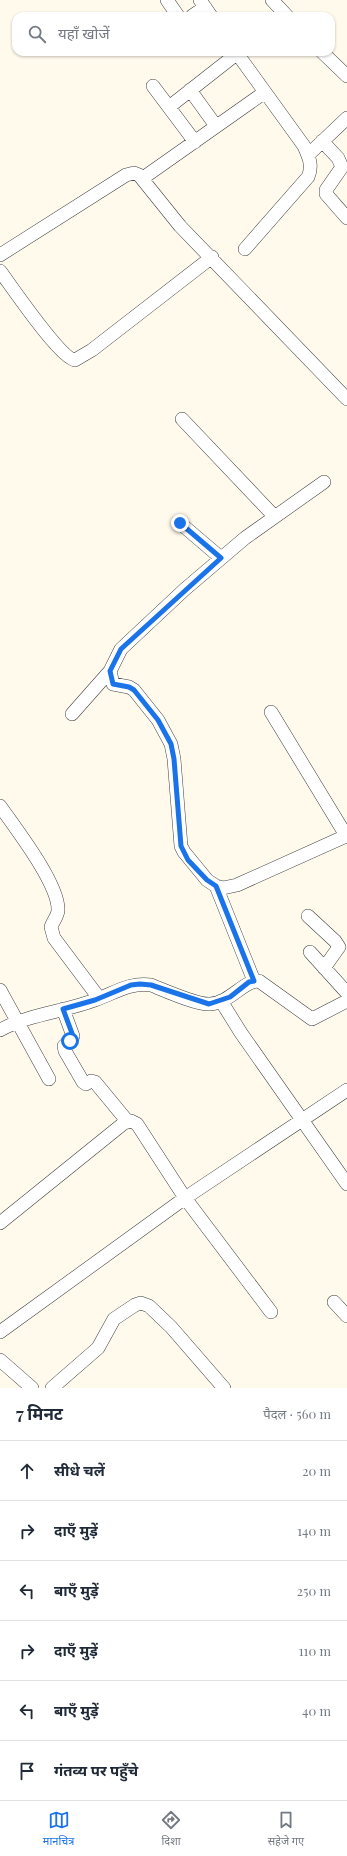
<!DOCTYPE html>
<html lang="hi">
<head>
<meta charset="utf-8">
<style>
	body { margin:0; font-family:"Playfair Display","Noto Sans Devanagari",serif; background:#f6f6f7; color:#1f2937 }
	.stop { position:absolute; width:12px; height:12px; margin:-9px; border:3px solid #1a73e8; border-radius:50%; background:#fff }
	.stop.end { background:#1a73e8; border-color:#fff; box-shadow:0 1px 4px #0008 }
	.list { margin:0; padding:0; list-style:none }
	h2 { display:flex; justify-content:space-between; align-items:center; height:52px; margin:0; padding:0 16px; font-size:17px }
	h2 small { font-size:13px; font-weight:400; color:#747a83 }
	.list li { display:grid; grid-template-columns:26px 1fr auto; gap:12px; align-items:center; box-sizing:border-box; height:60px; padding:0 16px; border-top:1px solid #e0e1e3 }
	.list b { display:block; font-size:15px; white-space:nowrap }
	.list em { font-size:13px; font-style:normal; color:#747a83 }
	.icon { flex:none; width:22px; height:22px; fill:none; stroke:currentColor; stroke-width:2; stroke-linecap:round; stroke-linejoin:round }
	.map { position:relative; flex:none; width:347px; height:1388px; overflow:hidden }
	.search { position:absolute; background:#fff; box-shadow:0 1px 3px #0004; left:12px; right:12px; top:12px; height:44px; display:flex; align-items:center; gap:10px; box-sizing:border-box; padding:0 14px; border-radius:12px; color:#747a83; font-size:15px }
	.sheet { height:412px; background:#fff }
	nav { display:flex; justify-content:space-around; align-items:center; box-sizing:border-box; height:56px; border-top:1px solid #e0e1e3; background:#fff; font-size:11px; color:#747a83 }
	nav a { display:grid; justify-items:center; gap:2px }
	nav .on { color:#1a73e8 }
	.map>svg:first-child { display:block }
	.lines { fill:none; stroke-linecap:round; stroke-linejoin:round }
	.minor-casing { stroke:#3f3f3f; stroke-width:14 }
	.minor { stroke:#fff; stroke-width:13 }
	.route { stroke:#1a73e8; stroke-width:5 }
</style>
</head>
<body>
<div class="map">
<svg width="347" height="1388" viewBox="0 0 347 1388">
	<rect width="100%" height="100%" fill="#fffaec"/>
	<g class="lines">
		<defs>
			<path id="minor" d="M167,0L178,16
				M200,0L211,16
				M272,0L287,16
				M192,16L205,7
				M236,52L304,146C309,157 313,166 308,177L245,249
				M322,52L347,76
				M153,86L195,142
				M190,90L216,126
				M169,107L239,52
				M322,141L338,158L342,167L326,190V194L347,218
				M308,155L347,118
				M143,178L265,92
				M0,255L126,175L134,173L139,175L180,226L347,399
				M0,271C12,287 60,358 75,360L92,350L212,257
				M182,419L274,516
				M180,523L221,558
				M110,671L113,684L129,687L134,690L158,720L171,744L174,759L181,846L184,852L207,880L216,886L223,888L237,885L346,836
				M271,712L347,837
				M72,714L110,671L121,649L184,590L245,538L324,482
				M0,806C16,829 59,884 58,910C58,916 53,921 51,927L54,938L99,998
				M216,886L254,981
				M308,916L335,941L339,947L324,968
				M310,952L347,993
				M0,990L49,1079
				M221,1001L241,1033L347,1184
				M63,1009L73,1036L71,1040L64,1046L65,1051L83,1082L86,1084L91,1081L95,1082L128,1122
				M0,1030C30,1014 63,1012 95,1000C115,993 129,982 151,985C164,990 197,1005 210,1004C230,1003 244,980 259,981L312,1019L347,1001
				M0,1223L124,1123L131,1121L137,1124L185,1198L271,1312
				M334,1302L347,1316
				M0,1332L185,1198L347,1090
				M0,1360L32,1388
				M52,1388L98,1348L114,1319L135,1305L141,1303L149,1306L171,1327L224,1388"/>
		</defs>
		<use href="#minor" class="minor-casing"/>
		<use href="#minor" class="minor"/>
	</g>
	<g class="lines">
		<path class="route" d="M70,1041L73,1036L63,1009L95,1000L131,985L140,984L151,985L209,1004L230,997L249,982L254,981L216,886L207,880L188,860L181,846L174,759L171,744L158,720L134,690L129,687L113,684L110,671L121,649L221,558L180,523"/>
	</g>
</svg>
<div class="stop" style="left:70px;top:1041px"></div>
<div class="stop end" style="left:180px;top:523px"></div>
<div class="search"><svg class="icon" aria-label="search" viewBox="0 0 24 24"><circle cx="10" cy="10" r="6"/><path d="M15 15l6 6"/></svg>यहाँ खोजें</div>
</div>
<section class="sheet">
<h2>7 मिनट<small>पैदल · 560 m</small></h2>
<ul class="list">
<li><svg class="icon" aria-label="ahead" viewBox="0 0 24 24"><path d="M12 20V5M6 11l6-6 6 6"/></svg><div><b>सीधे चलें</b></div><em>20 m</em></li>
<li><svg class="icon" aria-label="right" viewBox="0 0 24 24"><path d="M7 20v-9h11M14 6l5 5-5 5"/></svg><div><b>दाएँ मुड़ें</b></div><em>140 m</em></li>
<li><svg class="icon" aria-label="left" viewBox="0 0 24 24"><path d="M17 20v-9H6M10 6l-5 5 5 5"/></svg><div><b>बाएँ मुड़ें</b></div><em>250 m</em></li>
<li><svg class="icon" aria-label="right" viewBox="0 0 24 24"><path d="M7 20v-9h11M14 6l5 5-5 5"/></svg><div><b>दाएँ मुड़ें</b></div><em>110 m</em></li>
<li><svg class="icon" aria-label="left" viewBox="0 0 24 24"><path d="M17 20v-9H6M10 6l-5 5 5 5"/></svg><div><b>बाएँ मुड़ें</b></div><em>40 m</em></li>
<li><svg class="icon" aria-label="arrive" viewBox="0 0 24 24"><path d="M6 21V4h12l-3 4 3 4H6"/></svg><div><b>गंतव्य पर पहुँचे</b></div></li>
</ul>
</section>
<nav>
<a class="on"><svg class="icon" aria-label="map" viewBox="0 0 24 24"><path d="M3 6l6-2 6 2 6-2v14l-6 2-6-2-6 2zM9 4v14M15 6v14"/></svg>मानचित्र</a>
<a><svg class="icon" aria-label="directions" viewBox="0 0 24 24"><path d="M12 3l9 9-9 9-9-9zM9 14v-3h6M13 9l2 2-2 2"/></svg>दिशा</a>
<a><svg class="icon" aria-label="saved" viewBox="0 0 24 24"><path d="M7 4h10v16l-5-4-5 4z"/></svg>सहेजे गए</a>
</nav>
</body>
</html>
